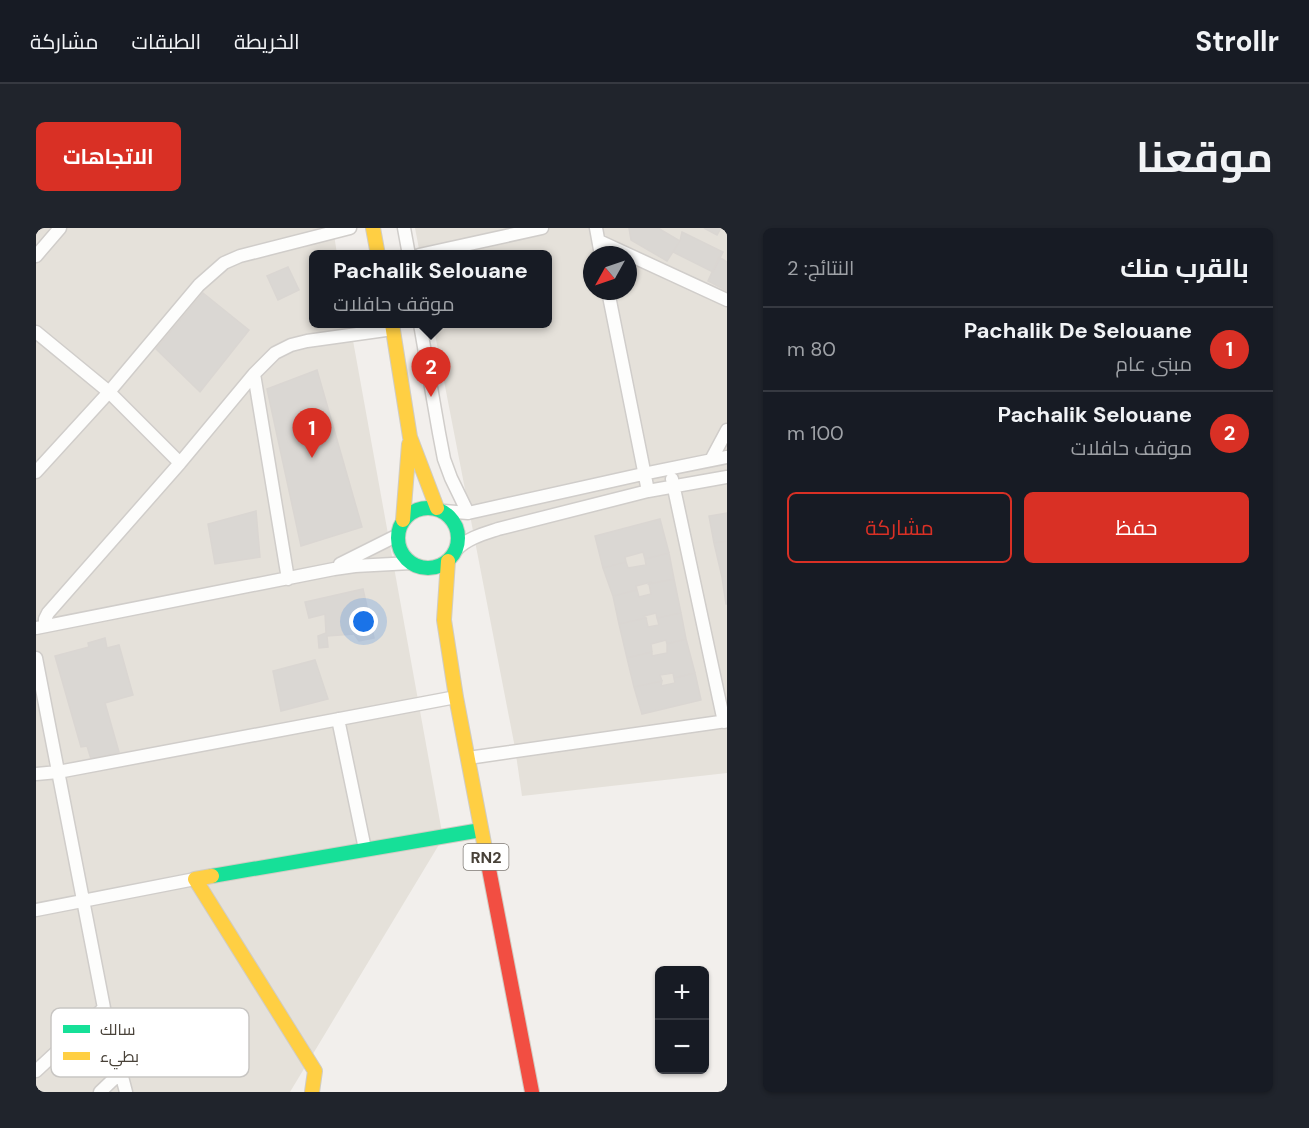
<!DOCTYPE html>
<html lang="ar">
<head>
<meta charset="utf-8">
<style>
	body { margin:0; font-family:"DM Sans",Cairo,sans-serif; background:#20242c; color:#f1f3f6; direction:rtl }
	.controls { position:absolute; right:18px; bottom:18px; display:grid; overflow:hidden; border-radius:9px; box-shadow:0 2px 4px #0004 }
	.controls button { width:54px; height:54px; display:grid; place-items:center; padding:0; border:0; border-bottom:2px solid #363941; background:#171b24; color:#f1f3f6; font:30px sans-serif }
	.compass { position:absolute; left:547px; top:18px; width:54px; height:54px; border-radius:50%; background:#171b24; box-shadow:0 2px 4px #0004; rotate:230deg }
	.you { position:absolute; left:328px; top:394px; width:21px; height:21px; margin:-15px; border:4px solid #fff; border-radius:50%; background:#1a73e8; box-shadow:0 0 0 9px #1a73e833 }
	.badge { display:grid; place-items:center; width:39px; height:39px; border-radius:50%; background:#d93025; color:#fff; font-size:20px; font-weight:700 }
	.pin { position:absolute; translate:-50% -50px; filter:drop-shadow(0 2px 3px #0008) }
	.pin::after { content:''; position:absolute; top:32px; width:21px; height:18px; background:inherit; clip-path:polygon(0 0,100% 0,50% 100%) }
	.popup { position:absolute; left:273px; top:22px; width:243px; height:78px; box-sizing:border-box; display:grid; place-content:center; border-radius:9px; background:#171b24; filter:drop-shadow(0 2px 4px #0005); font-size:20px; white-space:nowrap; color:#9ea1a6 }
	.popup b { font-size:22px; color:#f1f3f6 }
	.popup::after { content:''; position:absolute; left:50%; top:100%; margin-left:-12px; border:12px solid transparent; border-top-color:#171b24 }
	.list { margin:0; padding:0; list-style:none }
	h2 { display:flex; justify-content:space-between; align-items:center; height:78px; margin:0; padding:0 24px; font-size:26px }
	h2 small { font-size:20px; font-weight:400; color:#9ea1a6 }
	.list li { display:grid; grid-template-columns:39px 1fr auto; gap:18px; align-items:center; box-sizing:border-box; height:84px; padding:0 24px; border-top:2px solid #363941 }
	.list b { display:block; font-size:22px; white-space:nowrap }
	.list p { margin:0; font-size:20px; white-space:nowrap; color:#9ea1a6 }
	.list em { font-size:20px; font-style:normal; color:#9ea1a6 }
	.actions { display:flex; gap:12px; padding:18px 24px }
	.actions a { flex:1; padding:14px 0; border:2px solid #d93025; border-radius:9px; text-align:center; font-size:21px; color:#d93025 }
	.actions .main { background:#d93025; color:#fff }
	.map { position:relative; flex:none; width:691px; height:864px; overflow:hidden; direction:ltr; border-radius:9px }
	header { display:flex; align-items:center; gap:36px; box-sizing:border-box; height:84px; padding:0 30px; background:#171b24; border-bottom:2px solid #363941 }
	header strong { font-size:28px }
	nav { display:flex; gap:33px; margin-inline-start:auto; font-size:21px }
	.intro { display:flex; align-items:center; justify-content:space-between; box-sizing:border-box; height:144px; padding:0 36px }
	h1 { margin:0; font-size:42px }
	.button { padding:15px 27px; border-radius:9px; background:#d93025; color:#fff; font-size:21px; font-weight:700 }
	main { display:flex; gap:36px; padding:0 36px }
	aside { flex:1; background:#171b24; border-radius:9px; box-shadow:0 2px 4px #0004 }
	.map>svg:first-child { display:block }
	.residential { fill:#e5e1da; fill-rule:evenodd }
	.building { fill:#dad7d3; stroke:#dad6d2; stroke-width:1.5 }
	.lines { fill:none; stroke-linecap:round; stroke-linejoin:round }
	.street-casing { stroke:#d0cdca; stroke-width:15 }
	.fast-casing { stroke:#d0ccc3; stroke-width:16 }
	.slow-casing { stroke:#d0ccc3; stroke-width:16 }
	.jam-casing { stroke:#d0ccc3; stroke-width:16 }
	.street { stroke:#fdfdfc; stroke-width:12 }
	.fast { stroke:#16e098; stroke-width:14 }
	.slow { stroke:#ffcf43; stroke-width:14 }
	.jam { stroke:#f24e42; stroke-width:14 }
	.labels { text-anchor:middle; stroke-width:6; stroke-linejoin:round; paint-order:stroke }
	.shield { fill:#fff; stroke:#7f7a74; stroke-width:1.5 }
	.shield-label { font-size:16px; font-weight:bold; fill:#484138 }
	.key { fill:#fff; stroke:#c8c6c3; stroke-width:1.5 }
	.key-label { font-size:16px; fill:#484138 }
</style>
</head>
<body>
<header>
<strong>Strollr</strong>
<nav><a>الخريطة</a><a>الطبقات</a><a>مشاركة</a></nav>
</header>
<div class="intro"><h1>موقعنا</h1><a class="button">الاتجاهات</a></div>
<main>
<aside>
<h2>بالقرب منك<small>النتائج: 2</small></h2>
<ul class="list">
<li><span class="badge">1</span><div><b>Pachalik De Selouane</b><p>مبنى عام</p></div><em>80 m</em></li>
<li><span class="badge">2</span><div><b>Pachalik Selouane</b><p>موقف حافلات</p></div><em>100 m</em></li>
</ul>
<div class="actions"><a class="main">حفظ</a><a>مشاركة</a></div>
</aside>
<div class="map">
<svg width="691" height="864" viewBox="0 0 691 864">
	<rect width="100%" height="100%" fill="#f2efec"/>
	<path class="residential" d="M0,0H297L301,26L278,27V96H314L407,610L254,864H0Z
		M379,0H691V545L486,568L479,520L397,96H512V27L384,26ZM556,27H592V63H556Z"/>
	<path class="building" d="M593,0H622L644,13L631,33L595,12Z
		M668,0H685L681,7Z
		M646,4L687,24L677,44L637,24L644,13Z
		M683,29L691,34V63L672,53Z
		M252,39L263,62L242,72L231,48Z
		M167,65L213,102L164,164L120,121Z
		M281,142L326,299L265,318L231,161Z
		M220,283L224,329L179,336L172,296Z
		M691,285V313L678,315L673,288Z
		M624,291L633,325L609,331L607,324L589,329L590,334L567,340L559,308Z
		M691,313V348L686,349L678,315Z
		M633,325L638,351L613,356L615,354L600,358L601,362L577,368L567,340L590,334L592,340L610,337L609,331Z
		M691,348V376H690L686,349Z
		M638,351L645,385L621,390L620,385L608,388L610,390L583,396L577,368L601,362L603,369L615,366L613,356Z
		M327,361L338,410L323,413L318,406L291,408L292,419L283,420L282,408L290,405L289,386L273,390L269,374Z
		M645,385L650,411L631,416L630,412L615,416L616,424L591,430L583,396L610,390L612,399L623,397L621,390Z
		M69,410L71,420L83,417L97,467L69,475L83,524L55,531L51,518L45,519L19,428L53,419L52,415Z
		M650,411L659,445L638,450L637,445L624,447L626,453L598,459L591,430L616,424V428L631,425V416Z
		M279,432L292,471L245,483L237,443Z
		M659,445L665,472L606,486L598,459L626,453L625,458L639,455L638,450Z"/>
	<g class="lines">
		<defs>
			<path id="street" d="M368,0L373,27
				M560,0L565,27
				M563,13L691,72
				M383,27L506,0
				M0,28L24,0
				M572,63L612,263
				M384,96L403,205L408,231L415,250L432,285
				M0,104L73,164L144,235
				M218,146L252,351
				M675,232L691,202
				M0,244L73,164L163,57L188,35L204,28L314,0
				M636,251L688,494
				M408,283L432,285L607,246L691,229
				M421,321C432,310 447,306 462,301L612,263L691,249
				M304,336L362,307
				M9,398V391L12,385L144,235L218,146L239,125L255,117L271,113L357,101
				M0,400L298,341L319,338L375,335
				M0,430L68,780L90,864
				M302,491L329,621
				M432,530L691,493
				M0,546L22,544L420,469
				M0,682L159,651
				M0,843L68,780
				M64,864L85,844"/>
			<path id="fast" d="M362 310a30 30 0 1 1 60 0a30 30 0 1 1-60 0Z
				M176,648L445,602"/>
			<path id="slow" d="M337,0L342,27
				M356,96L374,209L401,280
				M367,292L373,216
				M412,333L408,392L420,469L452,636
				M176,648L159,651L279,843L276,864"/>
			<path id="jam" d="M452,636L496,864"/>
		</defs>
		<use href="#street" class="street-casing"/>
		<use href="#fast" class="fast-casing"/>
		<use href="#slow" class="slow-casing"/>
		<use href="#jam" class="jam-casing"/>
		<use href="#street" class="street"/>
		<use href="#fast" class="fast"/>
		<use href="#slow" class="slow"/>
		<use href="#jam" class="jam"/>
	</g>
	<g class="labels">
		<rect class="shield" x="427.5" y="616" width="45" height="26" rx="4.5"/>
		<g class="shield-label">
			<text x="450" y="635">RN2</text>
		</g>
	</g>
	<rect x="15" y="780" width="198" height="69" rx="9" class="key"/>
	<rect x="27" y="797" width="27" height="8" fill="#16e098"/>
	<rect x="27" y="824" width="27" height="8" fill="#ffcf43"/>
	<g class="key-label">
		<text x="64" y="807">سالك</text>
		<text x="64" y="834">بطيء</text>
	</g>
</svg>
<div class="controls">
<button>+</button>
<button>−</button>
</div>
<svg class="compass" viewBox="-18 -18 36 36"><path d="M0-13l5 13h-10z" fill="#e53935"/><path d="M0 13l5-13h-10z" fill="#9ea1a6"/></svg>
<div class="you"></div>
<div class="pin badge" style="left:276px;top:230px">1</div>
<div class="pin badge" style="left:395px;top:169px">2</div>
<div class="popup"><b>Pachalik Selouane</b>موقف حافلات</div>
</div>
</main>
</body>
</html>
